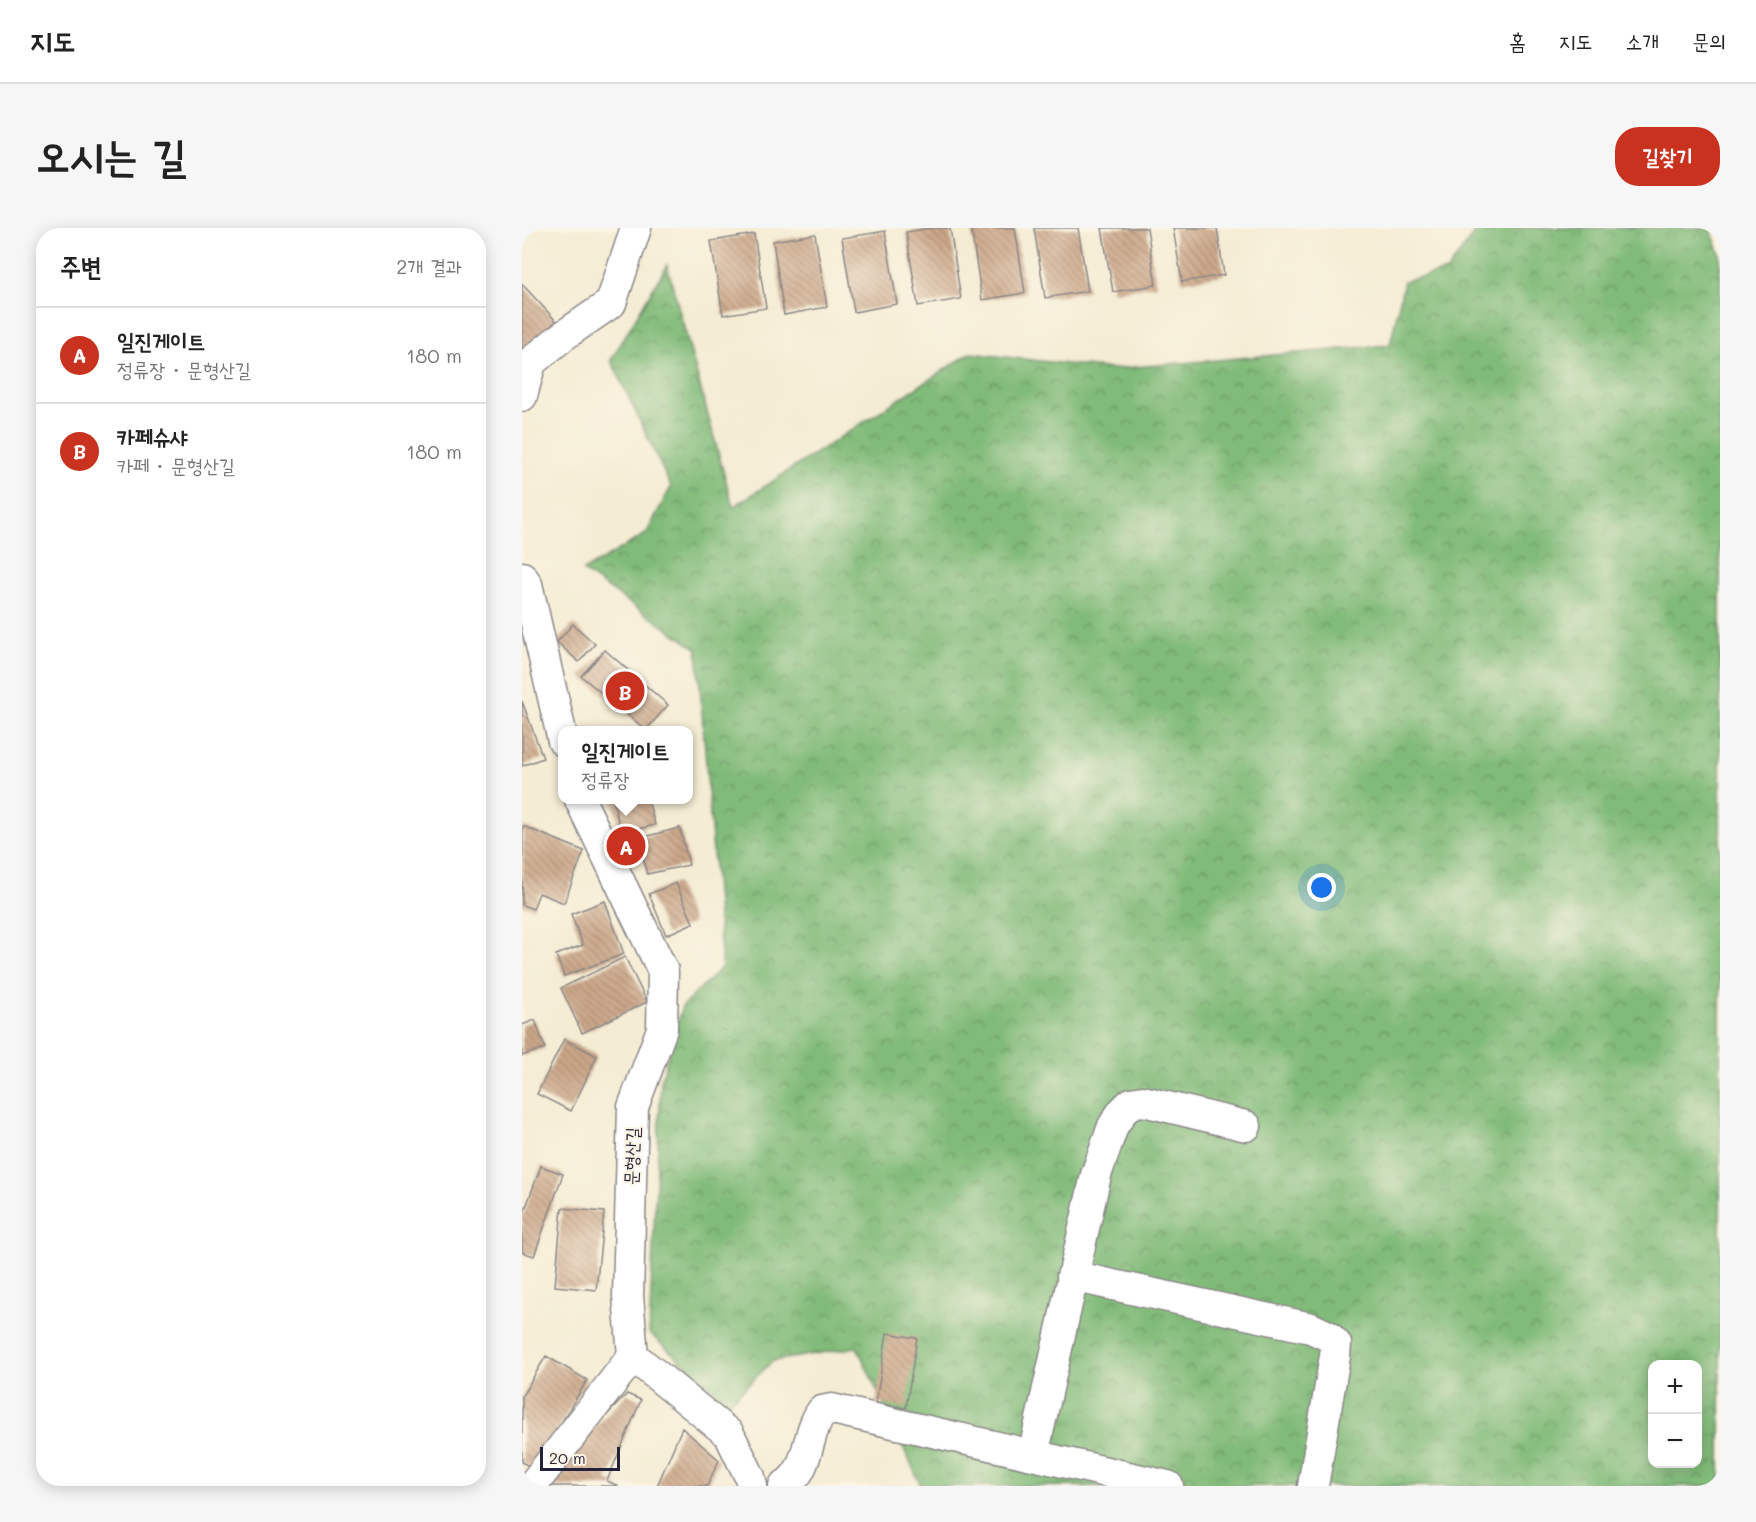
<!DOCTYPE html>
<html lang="ko">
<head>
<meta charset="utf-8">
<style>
	body { margin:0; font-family:Mali,"Poor Story",sans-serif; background:#f6f6f6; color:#222 }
	.controls { position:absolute; right:18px; bottom:18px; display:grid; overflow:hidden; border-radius:12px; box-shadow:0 3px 15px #0003 }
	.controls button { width:54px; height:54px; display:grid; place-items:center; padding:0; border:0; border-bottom:2px solid #e0e0e0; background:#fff; color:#222; font:30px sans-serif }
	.scale { position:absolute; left:18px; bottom:15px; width:80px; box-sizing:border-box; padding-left:6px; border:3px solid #22223b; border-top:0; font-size:16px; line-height:21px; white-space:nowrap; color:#22223b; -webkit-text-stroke:4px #fcf5e5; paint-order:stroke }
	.you { position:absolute; left:800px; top:660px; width:21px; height:21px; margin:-15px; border:4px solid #fff; border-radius:50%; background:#1a73e8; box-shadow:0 0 0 9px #1a73e833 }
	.badge { display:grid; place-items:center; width:39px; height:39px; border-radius:50%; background:#c8321e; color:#fff; font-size:20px; font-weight:700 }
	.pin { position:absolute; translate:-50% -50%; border:3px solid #fff; box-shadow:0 2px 6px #0006 }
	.popup { position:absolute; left:36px; top:498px; width:135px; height:78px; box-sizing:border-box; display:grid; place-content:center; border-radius:12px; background:#fff; filter:drop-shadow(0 2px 4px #0005); font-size:20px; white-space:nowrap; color:#767676 }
	.popup b { font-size:22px; color:#222 }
	.popup::after { content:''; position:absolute; left:50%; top:100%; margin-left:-12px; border:12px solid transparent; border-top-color:#fff }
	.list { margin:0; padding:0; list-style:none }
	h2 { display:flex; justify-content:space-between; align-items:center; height:78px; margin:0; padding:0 24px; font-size:26px }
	h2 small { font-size:20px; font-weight:400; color:#767676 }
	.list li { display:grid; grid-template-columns:39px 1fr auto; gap:18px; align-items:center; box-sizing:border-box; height:96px; padding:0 24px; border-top:2px solid #e0e0e0 }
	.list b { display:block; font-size:22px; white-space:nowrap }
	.list p { margin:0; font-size:20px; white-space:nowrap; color:#767676 }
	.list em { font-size:20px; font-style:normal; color:#767676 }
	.map { position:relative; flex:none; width:1198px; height:1258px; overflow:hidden; border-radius:24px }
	header { display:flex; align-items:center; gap:36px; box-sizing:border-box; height:84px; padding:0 30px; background:#fff; border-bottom:2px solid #e0e0e0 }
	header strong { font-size:28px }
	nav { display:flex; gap:33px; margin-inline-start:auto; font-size:21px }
	.intro { display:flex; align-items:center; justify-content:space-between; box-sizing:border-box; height:144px; padding:0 36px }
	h1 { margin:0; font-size:42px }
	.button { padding:15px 27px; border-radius:24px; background:#c8321e; color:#fff; font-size:21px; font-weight:700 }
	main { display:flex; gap:36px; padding:0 36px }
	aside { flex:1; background:#fff; border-radius:24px; box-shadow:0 3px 15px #0003 }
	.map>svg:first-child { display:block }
	.forest { fill:url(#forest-crowns); stroke:#526e5a; stroke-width:1.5; fill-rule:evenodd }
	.building { fill:url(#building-back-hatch) }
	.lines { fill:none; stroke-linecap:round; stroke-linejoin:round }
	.street-casing { stroke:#8b8787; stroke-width:33 }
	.street { stroke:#fff; stroke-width:30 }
	.labels { text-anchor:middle; stroke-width:4.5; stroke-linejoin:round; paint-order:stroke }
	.street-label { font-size:18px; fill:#22223b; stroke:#fcf5e5 }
</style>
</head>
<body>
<header>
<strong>지도</strong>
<nav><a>홈</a><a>지도</a><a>소개</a><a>문의</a></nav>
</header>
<div class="intro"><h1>오시는 길</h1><a class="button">길찾기</a></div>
<main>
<aside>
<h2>주변<small>2개 결과</small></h2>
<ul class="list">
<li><span class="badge">A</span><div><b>일진게이트</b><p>정류장 · 문형산길</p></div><em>180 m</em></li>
<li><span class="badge">B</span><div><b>카페슈샤</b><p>카페 · 문형산길</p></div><em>180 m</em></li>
</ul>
</aside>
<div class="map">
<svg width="1198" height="1258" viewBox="0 0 1198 1258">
	<defs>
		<pattern id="forest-crowns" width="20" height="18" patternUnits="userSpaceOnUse" patternTransform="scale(1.5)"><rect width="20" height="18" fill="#81bb79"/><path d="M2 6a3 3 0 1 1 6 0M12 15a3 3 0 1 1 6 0" fill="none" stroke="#699864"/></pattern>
		<pattern id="building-back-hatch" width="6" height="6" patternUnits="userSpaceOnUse" patternTransform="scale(1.5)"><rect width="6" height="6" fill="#cca789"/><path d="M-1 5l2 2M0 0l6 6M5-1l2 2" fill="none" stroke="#a58871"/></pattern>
	</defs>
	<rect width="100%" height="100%" fill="#fcf5e5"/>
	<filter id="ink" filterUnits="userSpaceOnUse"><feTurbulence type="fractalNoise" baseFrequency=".0167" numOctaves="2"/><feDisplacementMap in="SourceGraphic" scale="12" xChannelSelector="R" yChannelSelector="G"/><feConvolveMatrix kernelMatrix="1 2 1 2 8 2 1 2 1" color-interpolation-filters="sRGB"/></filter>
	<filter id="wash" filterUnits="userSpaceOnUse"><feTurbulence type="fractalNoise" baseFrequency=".008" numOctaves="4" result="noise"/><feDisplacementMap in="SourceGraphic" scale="24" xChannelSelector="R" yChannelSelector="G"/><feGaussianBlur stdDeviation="1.35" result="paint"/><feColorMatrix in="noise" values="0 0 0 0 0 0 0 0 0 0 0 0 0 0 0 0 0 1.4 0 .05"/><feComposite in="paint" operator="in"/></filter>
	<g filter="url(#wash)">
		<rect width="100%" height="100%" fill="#f4ecd3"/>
		<path class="forest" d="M956,0H1188L1198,26V1258H399L335,1119L251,1133L207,1175L127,1105L139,853L160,779L200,739L175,421L61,343L124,306L149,259L89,132L145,37L211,279L448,125L590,141L868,117L882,53L925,43ZM1130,1136H1176V1236H1130Z"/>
		<g id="blocks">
			<path class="building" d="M409,0H428L439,71L396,78L384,4Z
				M449,0H493L503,65L460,72Z
				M512,0H556L566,63L523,70Z
				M580,0H625L634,57L591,64Z
				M651,0H695L702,47L660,54Z
				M363,3L375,76L332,84L320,10Z
				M232,6L244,80L201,87L189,13Z
				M293,6L305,79L262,87L251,13Z
				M0,56L36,95L0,128Z
				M51,396L73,416L57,434L35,414Z
				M83,422L146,477L124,502L59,448Z
				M0,473L21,530L0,538Z
				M91,572H126L133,597L99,605Z
				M1,598L62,623L42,675L17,665L11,681L0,677Z
				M158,600L167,637L125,646L117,610Z
				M154,655L171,695L144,707L127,666Z
				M83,673L102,726L42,748L34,727L61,717L49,686Z
				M103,729L125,774L60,805L39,760Z
				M13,792L23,820L0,828V797Z
				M42,811L75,828L49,883L15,866Z
				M19,938L41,946L12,1028L0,1024V990Z
				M40,980L82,984L74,1062L33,1058Z
				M365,1105L395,1110L384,1180L354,1175Z
				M24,1128L65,1152L12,1241L0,1234V1168Z
				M105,1166L119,1172L85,1253L97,1258H23L28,1246Z
				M160,1200L197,1232L185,1258H135Z"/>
		</g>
	</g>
	<g filter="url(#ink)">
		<use href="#blocks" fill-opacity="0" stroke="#8b8787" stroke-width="1.5"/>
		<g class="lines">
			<defs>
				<path id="street" d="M0,168L9,134L41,108L89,75L114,0
					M0,349L5,356L41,513
					M58,572L141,743L140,801L111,879L106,1068L111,1128L207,1206L228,1249L230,1258
					M550,1048L789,1100L806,1108L814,1116L813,1128L791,1258
					M511,1227L574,947L591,898L600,884L609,875L621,873L724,898
					M10,1258L111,1128
					M262,1258C289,1242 283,1206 300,1183L310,1181L646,1258"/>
			</defs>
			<use href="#street" class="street-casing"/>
			<use href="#street" class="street"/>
		</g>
	</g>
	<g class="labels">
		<g class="street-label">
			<text transform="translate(110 928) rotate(-88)" y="6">문형산길</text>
		</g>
	</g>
</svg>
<div class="controls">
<button>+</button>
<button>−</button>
</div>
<div class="scale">20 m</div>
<div class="you"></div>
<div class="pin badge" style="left:104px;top:618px">A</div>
<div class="popup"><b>일진게이트</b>정류장</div>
<div class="pin badge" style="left:103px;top:463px">B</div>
</div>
</main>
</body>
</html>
